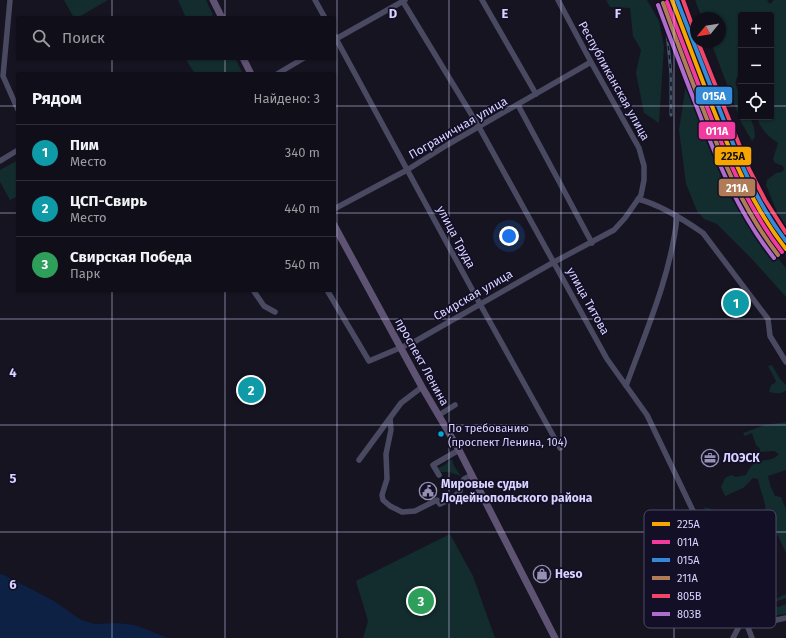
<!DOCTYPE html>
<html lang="ru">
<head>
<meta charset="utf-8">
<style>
	body { margin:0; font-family:"Fira Sans",sans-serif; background:#191822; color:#f1f3f6 }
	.controls { position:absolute; right:12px; top:12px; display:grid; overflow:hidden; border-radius:4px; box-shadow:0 1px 3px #0004 }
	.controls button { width:36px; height:36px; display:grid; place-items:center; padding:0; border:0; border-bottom:1px solid #302f38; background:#100f19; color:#f1f3f6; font:20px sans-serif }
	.compass { position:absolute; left:690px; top:12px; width:36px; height:36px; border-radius:50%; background:#100f19; box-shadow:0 1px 3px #0004; rotate:240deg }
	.you { position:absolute; left:509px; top:236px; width:14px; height:14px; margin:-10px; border:3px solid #fff; border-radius:50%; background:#1a73e8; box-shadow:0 0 0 6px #1a73e833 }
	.badge { display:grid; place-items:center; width:26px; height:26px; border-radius:50%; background:#0b8043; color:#fff; font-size:13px; font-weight:700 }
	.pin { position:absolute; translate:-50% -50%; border:2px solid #fff; box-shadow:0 1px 4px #0006 }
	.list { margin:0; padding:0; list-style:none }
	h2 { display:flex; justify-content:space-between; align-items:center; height:52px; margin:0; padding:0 16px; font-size:17px }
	h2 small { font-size:13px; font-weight:400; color:#9c9ca2 }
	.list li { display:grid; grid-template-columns:26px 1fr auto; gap:12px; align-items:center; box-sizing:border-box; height:56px; padding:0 16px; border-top:1px solid #302f38 }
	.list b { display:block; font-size:15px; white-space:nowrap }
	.list p { margin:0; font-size:13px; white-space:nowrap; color:#9c9ca2 }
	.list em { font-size:13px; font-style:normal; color:#9c9ca2 }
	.icon { flex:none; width:22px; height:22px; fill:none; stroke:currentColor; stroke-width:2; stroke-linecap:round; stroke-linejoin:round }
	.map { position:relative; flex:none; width:786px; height:638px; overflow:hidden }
	.search { position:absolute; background:#100f19; box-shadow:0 1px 3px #0004; left:16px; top:16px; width:320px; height:44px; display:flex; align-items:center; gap:10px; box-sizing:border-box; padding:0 14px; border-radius:4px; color:#9c9ca2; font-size:15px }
	.panel { position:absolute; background:#100f19; box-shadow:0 1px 3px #0004; left:16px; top:72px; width:320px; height:220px; border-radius:4px }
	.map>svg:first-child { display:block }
	.green { fill:#132c2d }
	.water { fill:#0d2144 }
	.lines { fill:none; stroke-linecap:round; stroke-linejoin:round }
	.minor { stroke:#4a4962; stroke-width:5.5 }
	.major { stroke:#5e5373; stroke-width:7 }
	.rail-casing { stroke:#43596b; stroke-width:3 }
	.rail { stroke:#130f26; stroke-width:1.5; stroke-dasharray:4.5; stroke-linecap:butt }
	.rail-1-casing { stroke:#130f26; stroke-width:7 }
	.rail-2-casing { stroke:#130f26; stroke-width:7 }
	.rail-3-casing { stroke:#130f26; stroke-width:7 }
	.rail-4-casing { stroke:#130f26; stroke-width:7 }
	.rail-5-casing { stroke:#130f26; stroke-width:7 }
	.rail-6-casing { stroke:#130f26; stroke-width:7 }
	.rail-1 { stroke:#f7a600; stroke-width:4 }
	.rail-2 { stroke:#f13a9d; stroke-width:4 }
	.rail-3 { stroke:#338bd7; stroke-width:4 }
	.rail-4 { stroke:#b07c57; stroke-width:4 }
	.rail-5 { stroke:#f34667; stroke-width:4 }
	.rail-6 { stroke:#b06ccc; stroke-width:4 }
	.grid { fill:none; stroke:#d9d4ff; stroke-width:1; stroke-opacity:0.55 }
	.bus-dot { fill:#00a9ce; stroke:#130f26; stroke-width:1.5 }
	.labels { text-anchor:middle; stroke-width:3.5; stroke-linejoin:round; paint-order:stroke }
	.bus-label { font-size:11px; fill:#d9d4ff; stroke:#130f26; text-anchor:start }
	.street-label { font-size:12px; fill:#d9d4ff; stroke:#130f26 }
	.poi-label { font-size:12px; font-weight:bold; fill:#d9d4ff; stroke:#130f26; text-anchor:start }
	.key { fill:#130f26; stroke:#4e4a67; stroke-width:1 }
	.key-label { font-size:11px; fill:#d9d4ff }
	.grid-label { font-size:13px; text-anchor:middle; font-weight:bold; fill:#d9d4ff; stroke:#130f26; stroke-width:3.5; stroke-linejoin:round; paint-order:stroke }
	.line-badge { stroke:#130f26; stroke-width:1.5 }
	.badge-label { font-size:11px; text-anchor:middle; font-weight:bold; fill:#fff }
	.pale-badge-label { font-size:11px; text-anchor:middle; font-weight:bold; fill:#111 }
</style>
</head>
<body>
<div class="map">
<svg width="786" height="638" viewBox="0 0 786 638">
	<rect width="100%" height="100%" fill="#161421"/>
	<path class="green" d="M64,0H108L77,18H74Z
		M178,0H206L213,15L209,18H186Z
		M606,0H647L659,21L664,47L659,123L644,113L636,73L641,50L633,36L630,8L610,7Z
		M695,0H767L770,4L774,0H786V226L777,212L766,185L767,180L776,173L782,172L784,170L783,166L775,163L773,159L778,143C769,138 759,127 757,117H771V15H741V76L739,74C731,86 740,88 741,100C742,105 741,111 741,117H750L754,127L755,137L752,141L741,122L711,42H720V18H702Z
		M185,58H235L243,74H195Z
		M687,78L707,143L730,197L755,231L786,268V297L751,258L717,224L704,219L697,211L686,184L679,130Z
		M18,160V196L10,200L0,182V170Z
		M772,365L780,379L786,385V390C782,395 775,393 769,392L771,385L775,383L776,381L768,366Z
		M786,422V470L768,476L770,485L775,496L781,497L786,509V553L766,511C765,500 760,490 758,479L753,478L743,488L725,496L721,487L725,478L731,475L736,477L746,475C755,453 768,466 779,454L774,451L760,452V449L756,445L752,433L745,436L743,433L765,425Z
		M452,459L454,466L461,476L449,472H441L437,468L443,466Z
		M704,507L711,509L725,521H732L730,523L719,527L716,534Z
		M450,534L473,576L495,638H363L368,621L356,581Z
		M786,594V598L775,602L772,606L773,607H779L786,604V614L761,617L758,611L759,607Z"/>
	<path class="water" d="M0,574L4,575L54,601L81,620L95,624L116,623L135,625L168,638H0Z"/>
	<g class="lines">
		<path class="minor" d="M10,0L3,76L18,110
			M315,0L325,18
			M402,0L479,127L607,359L647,415L744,617L752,638
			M482,0L536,94
			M334,35L480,304L560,448
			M334,40L405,0
			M277,74L304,58
			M518,105L592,243
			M0,161L18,150
			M638,199C661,205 683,219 703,233L768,319L770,336L786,362
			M334,209L407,170L447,145L591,62
			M253,290L264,306L275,312
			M327,290L369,361L414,342L554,262L614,230L625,218L641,195L644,180V166L639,148L591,62L558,0
			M626,386C646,331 671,275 677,217
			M439,415L455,405
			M390,418L391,430L386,454L387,479L382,495L383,500L390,506L402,512L415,511L437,500L440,504L453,498L460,491L461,484L464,479L472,475
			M359,460L401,403L422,387
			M439,475L433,465L459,450
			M744,617L767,622L786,618
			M733,638L744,617"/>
		<path class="major" d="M213,0L222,18
			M243,58L251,74
			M334,225L422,387L459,450L555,638"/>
		<defs>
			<path id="rail" d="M665,10L671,75V115"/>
		</defs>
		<use href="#rail" class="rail-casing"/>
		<use href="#rail" class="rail"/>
		<defs>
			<path id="rail-1" d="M672,0C685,35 699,71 712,106C732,156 752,206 786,249"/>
			<path id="rail-2" d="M667,2C680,37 694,72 707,107C727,158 748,208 782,252"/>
			<path id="rail-3" d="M677,0C691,36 705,72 719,108C737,155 755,201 786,241"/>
			<path id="rail-4" d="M663,3C676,39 689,74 703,109C723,161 744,211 778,255"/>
			<path id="rail-5" d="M683,0L696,36
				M698,42L749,169L765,200L786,233"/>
			<path id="rail-6" d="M658,5C671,40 684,75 698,110C718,163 739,214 774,258"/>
		</defs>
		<use href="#rail-1" class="rail-1-casing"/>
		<use href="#rail-2" class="rail-2-casing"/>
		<use href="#rail-3" class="rail-3-casing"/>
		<use href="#rail-4" class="rail-4-casing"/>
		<use href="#rail-5" class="rail-5-casing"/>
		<use href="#rail-6" class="rail-6-casing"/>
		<use href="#rail-1" class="rail-1"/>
		<use href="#rail-2" class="rail-2"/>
		<use href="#rail-3" class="rail-3"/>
		<use href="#rail-4" class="rail-4"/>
		<use href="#rail-5" class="rail-5"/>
		<use href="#rail-6" class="rail-6"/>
	</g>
	<path class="grid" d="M112,0V18M225,0V18M337,0V638M449,0V638M561,0V638M674,0V638M112,58V74M225,58V74M0,106H18M334,106H741M771,106H786M0,213H18M334,213H786M112,290V638M225,290V638M0,319H786M0,425H786M0,532H786"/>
	<defs>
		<symbol id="office-ring" viewBox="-11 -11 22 22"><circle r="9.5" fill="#130f26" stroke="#9591b1" stroke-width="1.5"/><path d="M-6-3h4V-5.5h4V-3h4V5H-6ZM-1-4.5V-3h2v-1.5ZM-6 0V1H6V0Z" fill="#9591b1"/></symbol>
		<symbol id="civic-ring" viewBox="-11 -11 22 22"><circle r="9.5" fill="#130f26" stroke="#9591b1" stroke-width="1.5"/><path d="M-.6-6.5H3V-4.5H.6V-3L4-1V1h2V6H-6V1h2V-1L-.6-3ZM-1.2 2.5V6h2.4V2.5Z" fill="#9591b1"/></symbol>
		<symbol id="shop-ring" viewBox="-11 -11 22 22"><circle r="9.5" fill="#130f26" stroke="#9591b1" stroke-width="1.5"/><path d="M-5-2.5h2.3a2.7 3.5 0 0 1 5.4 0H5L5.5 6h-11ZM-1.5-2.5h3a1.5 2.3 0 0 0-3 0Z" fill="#9591b1"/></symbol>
	</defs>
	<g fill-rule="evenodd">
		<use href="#office-ring" x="700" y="448" width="20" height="20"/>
		<use href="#civic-ring" x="418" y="481" width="20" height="20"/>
		<use href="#shop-ring" x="532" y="564" width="20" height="20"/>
	</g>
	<circle class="bus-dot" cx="441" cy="434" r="3.5"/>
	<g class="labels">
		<g class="bus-label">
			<text x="448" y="432">По требованию<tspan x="448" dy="14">(проспект Ленина, 104)</tspan></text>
		</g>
		<g class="street-label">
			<text transform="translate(614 81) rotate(61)" y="4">Республиканская улица</text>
			<text transform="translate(458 128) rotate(-30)" y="4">Пограничная улица</text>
			<text transform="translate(456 237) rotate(62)" y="4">улица Труда</text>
			<text transform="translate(473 295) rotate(-30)" y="4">Свирская улица</text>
			<text transform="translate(588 301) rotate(61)" y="4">улица Титова</text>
			<text transform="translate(422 362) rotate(61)" y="4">проспект Ленина</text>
		</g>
		<g class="poi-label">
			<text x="723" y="462">ЛОЭСК</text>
			<text x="441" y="488">Мировые судьи<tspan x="441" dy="14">Лодейнопольского района</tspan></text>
			<text x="555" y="578">Heso</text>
		</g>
	</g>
	<rect x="644" y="510" width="132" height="118" rx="6" class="key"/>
	<rect x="652" y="522" width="18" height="4" fill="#f7a600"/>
	<rect x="652" y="540" width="18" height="4" fill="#f13a9d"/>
	<rect x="652" y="558" width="18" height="4" fill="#338bd7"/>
	<rect x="652" y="576" width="18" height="4" fill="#b07c57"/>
	<rect x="652" y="594" width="18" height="4" fill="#f34667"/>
	<rect x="652" y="612" width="18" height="4" fill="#b06ccc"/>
	<g class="key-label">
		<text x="677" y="528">225А</text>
		<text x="677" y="546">011А</text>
		<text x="677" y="564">015А</text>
		<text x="677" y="582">211А</text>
		<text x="677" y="600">805В</text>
		<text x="677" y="618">803В</text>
	</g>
	<g class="grid-label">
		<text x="393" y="18">D</text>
		<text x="505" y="18">E</text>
		<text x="618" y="18">F</text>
		<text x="13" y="377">4</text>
		<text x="13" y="483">5</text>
		<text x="13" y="589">6</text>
	</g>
	<g class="line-badge">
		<rect x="695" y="86" width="38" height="19" rx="4" fill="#338bd7"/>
		<rect x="698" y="121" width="38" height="19" rx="4" fill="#f13a9d"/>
		<rect x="714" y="146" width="38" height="20" rx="4" fill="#f7a600"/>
		<rect x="718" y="178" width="38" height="19" rx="4" fill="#b07c57"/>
	</g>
	<g class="badge-label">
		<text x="714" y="100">015А</text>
		<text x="717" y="135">011А</text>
		<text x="737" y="192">211А</text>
	</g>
	<g class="pale-badge-label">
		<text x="733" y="160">225А</text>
	</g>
</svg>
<div class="controls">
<button>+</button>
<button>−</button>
<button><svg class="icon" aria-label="locate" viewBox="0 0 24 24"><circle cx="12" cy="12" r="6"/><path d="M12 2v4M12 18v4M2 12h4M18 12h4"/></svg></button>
</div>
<svg class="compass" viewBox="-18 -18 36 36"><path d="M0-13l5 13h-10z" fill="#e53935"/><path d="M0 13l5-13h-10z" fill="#9c9ca2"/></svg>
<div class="you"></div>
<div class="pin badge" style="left:736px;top:303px;background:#0f9aa8">1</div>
<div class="pin badge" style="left:251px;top:390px;background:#0f9aa8">2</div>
<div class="pin badge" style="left:421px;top:601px;background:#2e9e5b">3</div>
<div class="search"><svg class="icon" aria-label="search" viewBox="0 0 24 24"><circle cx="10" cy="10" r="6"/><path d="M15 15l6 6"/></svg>Поиск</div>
<section class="panel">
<h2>Рядом<small>Найдено: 3</small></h2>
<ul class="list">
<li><span class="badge" style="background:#0f9aa8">1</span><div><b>Пим</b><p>Место</p></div><em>340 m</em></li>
<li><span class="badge" style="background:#0f9aa8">2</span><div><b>ЦСП-Свирь</b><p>Место</p></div><em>440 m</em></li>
<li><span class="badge" style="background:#2e9e5b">3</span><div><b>Свирская Победа</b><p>Парк</p></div><em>540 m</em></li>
</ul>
</section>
</div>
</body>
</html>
